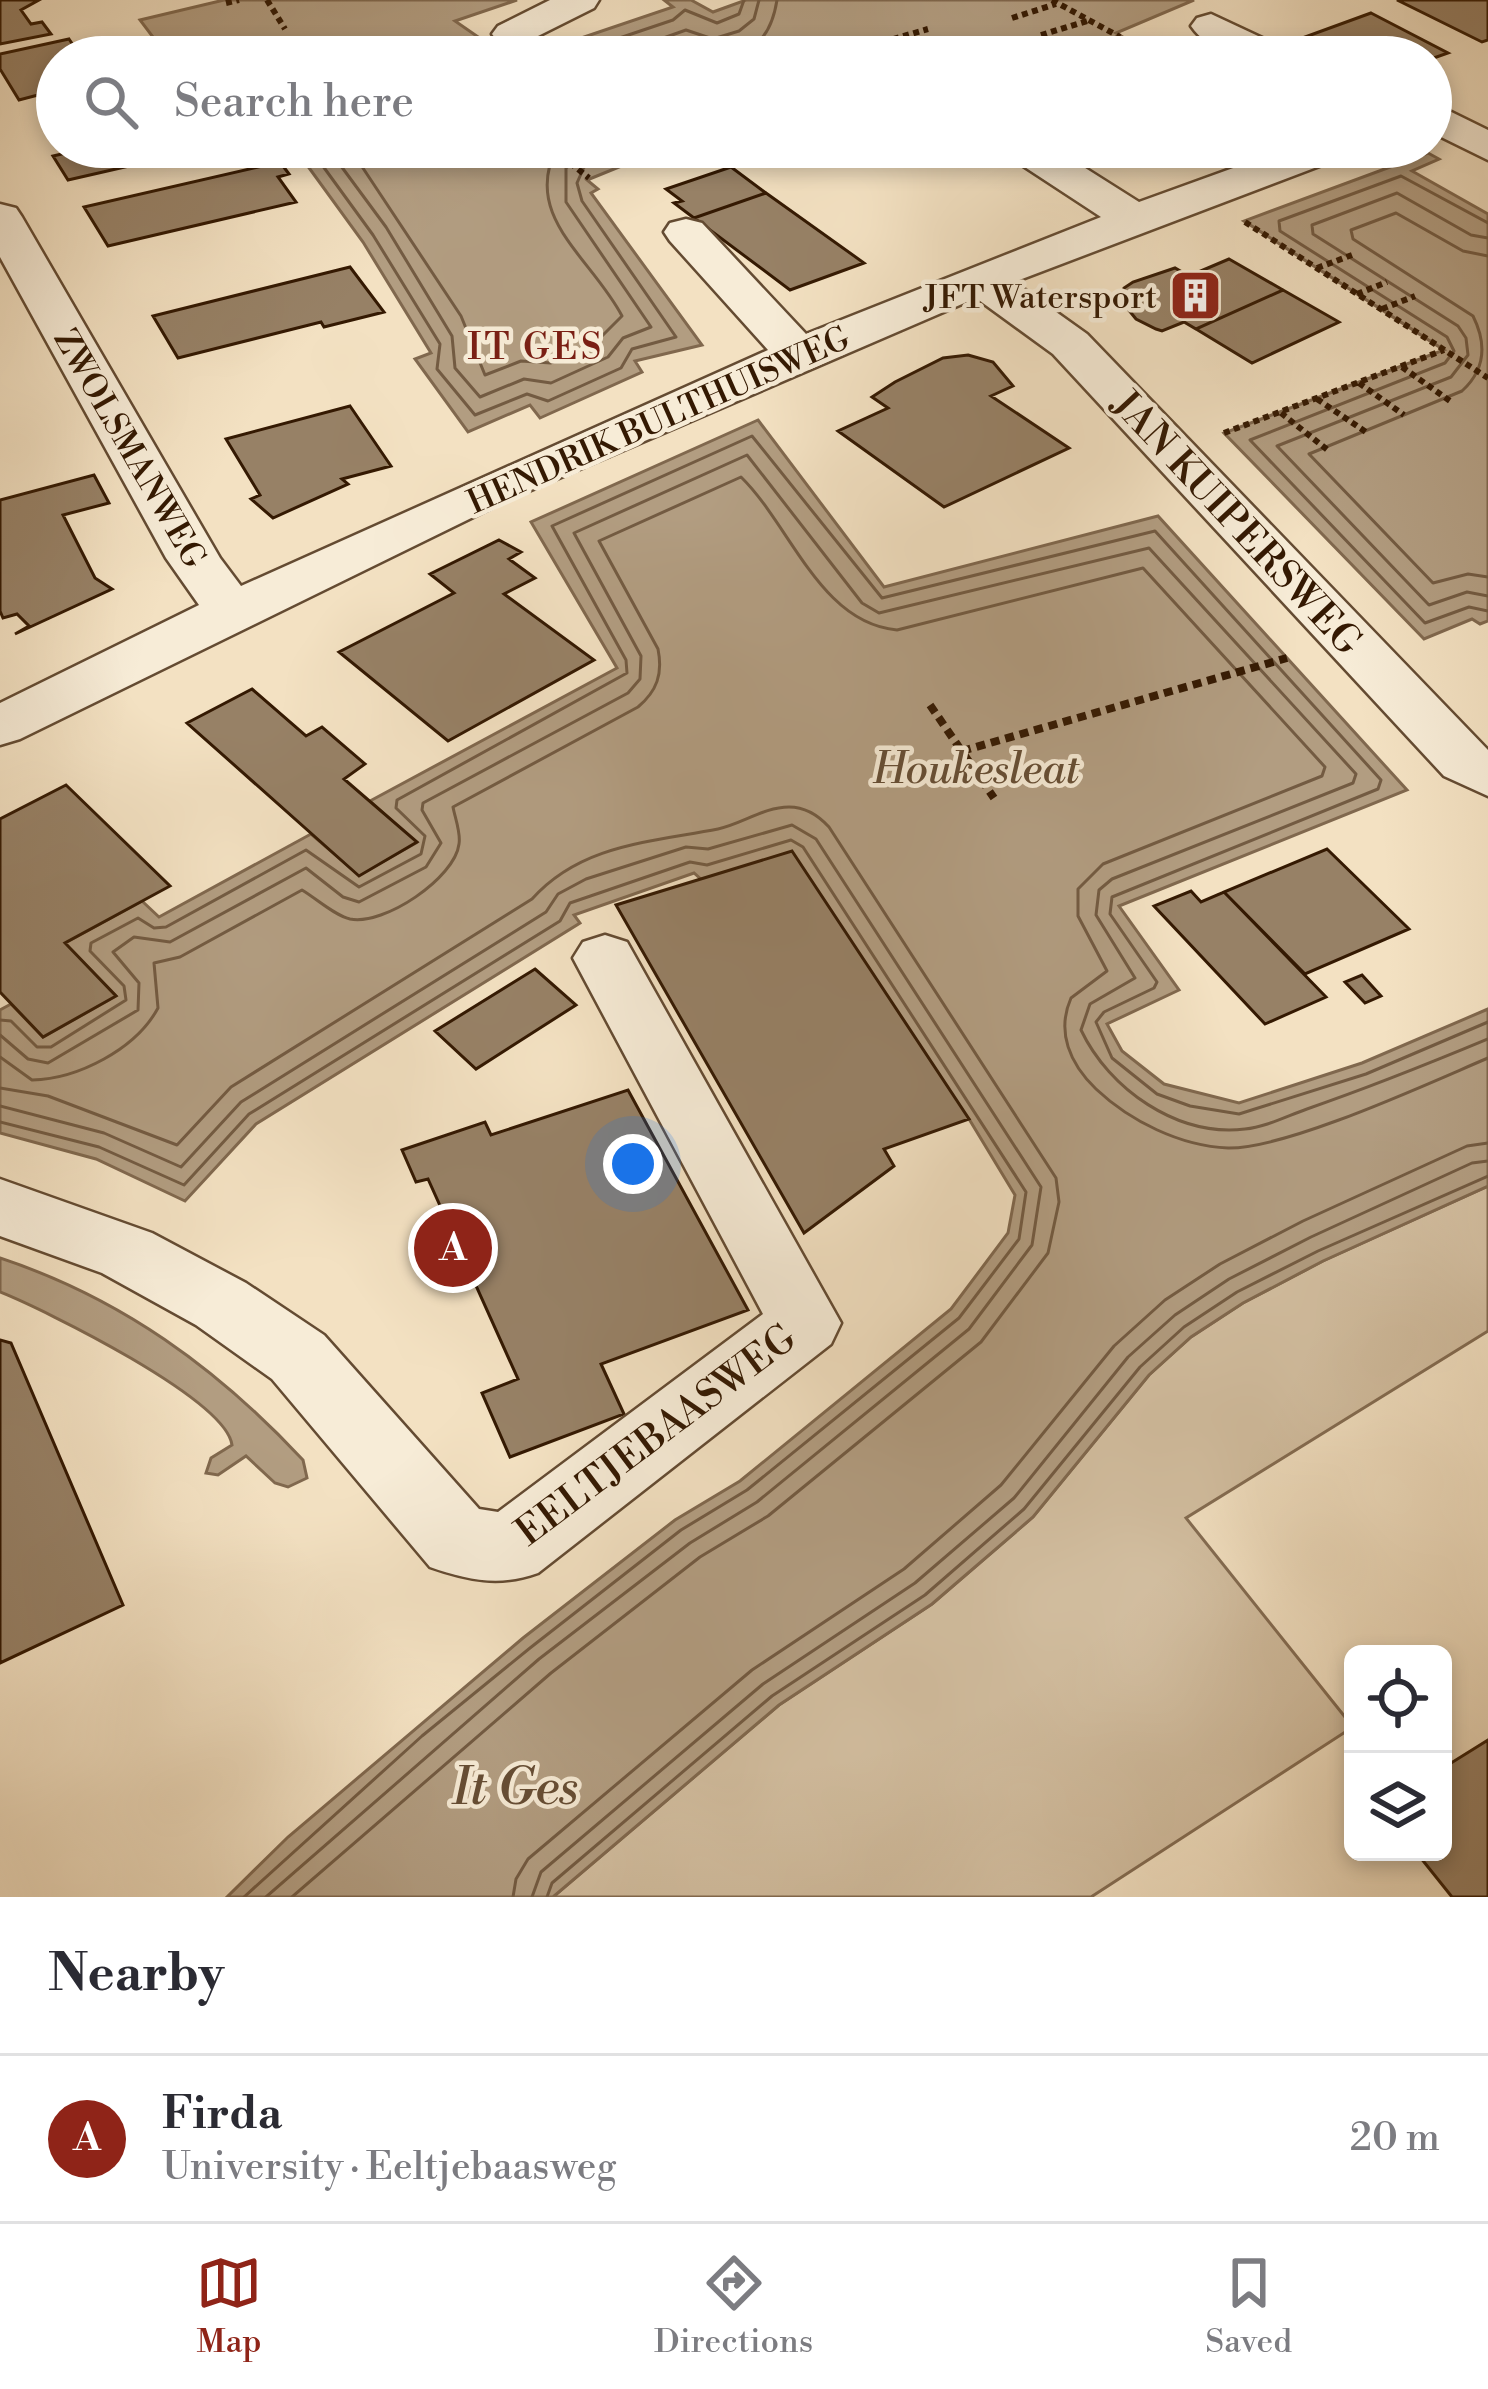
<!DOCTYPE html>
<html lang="en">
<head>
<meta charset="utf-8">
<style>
	body { margin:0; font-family:"Libre Bodoni",serif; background:#f2f2f3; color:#2b2b33 }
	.controls { position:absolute; right:36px; bottom:36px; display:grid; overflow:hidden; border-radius:18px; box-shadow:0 6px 18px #0003 }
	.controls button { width:108px; height:108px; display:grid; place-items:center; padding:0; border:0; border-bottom:3px solid #e1e1e2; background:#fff; color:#2b2b33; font:60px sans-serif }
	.you { position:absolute; left:633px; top:1164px; width:42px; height:42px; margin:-30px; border:9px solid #fff; border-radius:50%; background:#1a73e8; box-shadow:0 0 0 18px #1a73e833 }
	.badge { display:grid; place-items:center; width:78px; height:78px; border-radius:50%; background:#8f2418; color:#fff; font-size:39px; font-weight:700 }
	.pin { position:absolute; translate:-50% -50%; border:6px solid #fff; box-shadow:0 3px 12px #0006 }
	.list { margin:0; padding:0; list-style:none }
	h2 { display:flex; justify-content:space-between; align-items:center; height:156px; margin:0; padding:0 48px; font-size:51px }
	h2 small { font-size:39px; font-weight:400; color:#7c7c81 }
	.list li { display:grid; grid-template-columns:78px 1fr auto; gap:36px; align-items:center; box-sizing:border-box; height:168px; padding:0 48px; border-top:3px solid #e1e1e2 }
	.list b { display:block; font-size:45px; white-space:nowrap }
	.list p { margin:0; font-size:39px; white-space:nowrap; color:#7c7c81 }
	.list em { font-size:39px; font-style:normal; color:#7c7c81 }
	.icon { flex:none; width:66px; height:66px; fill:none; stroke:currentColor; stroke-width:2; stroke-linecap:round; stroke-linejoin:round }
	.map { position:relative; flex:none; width:1488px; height:1897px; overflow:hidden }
	.search { position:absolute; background:#fff; box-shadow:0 6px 18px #0003; left:36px; right:36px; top:36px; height:132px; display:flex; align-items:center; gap:30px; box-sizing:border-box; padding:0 42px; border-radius:66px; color:#7c7c81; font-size:45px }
	.sheet { height:324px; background:#fff }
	nav { display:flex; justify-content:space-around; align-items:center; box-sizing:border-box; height:168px; border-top:3px solid #e1e1e2; background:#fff; font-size:33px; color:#7c7c81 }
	nav a { display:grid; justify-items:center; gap:6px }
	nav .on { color:#8f2418 }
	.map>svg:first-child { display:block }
	.green { fill:#d3bfa1; stroke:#846c52; stroke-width:3 }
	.water { fill:#b29d81; stroke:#80684e; stroke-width:3 }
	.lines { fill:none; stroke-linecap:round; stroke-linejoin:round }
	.shore { stroke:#735b42; stroke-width:3 }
	.building { fill:#978166; stroke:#341902; stroke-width:3 }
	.minor-casing { stroke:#644b32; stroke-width:5 }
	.path-far1 { stroke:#341902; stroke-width:6; stroke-dasharray:6 4.5; stroke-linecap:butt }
	.path { stroke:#341902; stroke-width:8; stroke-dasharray:9 6; stroke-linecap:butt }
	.minor { fill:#f7ecd7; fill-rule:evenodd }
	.labels { text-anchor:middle; stroke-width:9; stroke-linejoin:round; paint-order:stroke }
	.far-poi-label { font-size:33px; fill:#341902; stroke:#f7ecd7; text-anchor:end }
	.far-street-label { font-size:33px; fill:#341902; stroke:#f7ecd7 }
	.far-neighbourhood-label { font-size:36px; letter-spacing:3px; fill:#7a1f14; stroke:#f7ecd7 }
	.street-label { font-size:39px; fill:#341902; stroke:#f7ecd7 }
	.water-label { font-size:42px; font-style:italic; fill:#664e35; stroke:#f7ecd7 }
	.near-water-label { font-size:51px; font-style:italic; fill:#664e35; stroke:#f7ecd7 }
</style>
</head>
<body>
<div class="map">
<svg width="1488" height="1897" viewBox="0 0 1488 1897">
	<rect width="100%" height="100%" fill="#f3e1c2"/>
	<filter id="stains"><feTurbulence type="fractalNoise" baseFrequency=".00167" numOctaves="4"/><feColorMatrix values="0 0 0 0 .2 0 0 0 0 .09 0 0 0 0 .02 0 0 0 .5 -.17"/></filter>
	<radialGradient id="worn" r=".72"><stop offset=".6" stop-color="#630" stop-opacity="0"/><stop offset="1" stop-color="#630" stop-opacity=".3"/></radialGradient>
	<path class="green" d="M1488,1186V1331L1186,1518L1353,1727L1091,1897H553L779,1705L932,1604L1033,1517L1149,1375L1191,1337L1243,1303L1323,1261Z"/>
	<path class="water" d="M224,0H517L455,21L507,57H168L140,20Z
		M664,0H691L713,12L746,0H1194L1116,33L1150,53L1140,57H525L673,7Z
		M232,147H668L587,180L598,189L591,193L702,345L635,361L642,372L540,418L530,405L468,432L415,359L431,353L363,242L299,154L244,165Z
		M1428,153L1439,159L1412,171L1488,214V621L1480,624L1472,619L1424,639L1224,433L1444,350L1244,221Z
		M758,420L884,587L1158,516L1407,790L1119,906L1179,990L1107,1024L1122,1051L1164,1084L1239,1103L1362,1063L1488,1009V1186L1323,1261L1243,1303L1191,1337L1149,1375L1033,1517L932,1604L779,1705L553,1897H227L288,1837L523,1638L675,1520L740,1481L951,1309L1008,1233L1015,1195L969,1119L694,873L574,915L580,923L256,1124L185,1201L96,1159L0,1133V1010L11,1004L43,1037L116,996L65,943L142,901L159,917L311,834L359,875L416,843L370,801L617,668L531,522Z
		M0,1258C121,1298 217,1368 303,1460L307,1478L288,1487L275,1483L246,1456L218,1475L206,1473L211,1458L232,1445C226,1399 45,1310 0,1292Z"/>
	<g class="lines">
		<path class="shore" d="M563,57L673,20L685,10L717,23L739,14L744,0
			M610,57L686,30L713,39L739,31L754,19L759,0
			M667,57C713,45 765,75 777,0
			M309,147L373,235L440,344L437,369L475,415L527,394L548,401L621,368L632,349L676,337L582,201L577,183L584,167L635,147
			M327,147L386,227L452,336L455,368L480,397L524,379L551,383L608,357L623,338L651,327L566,202V168L594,147
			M349,147L461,316L485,375L521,361L551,363L594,344L622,316C592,258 521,217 557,147
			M1488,223L1401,176L1279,221L1280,231L1447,337L1454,351L1445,363L1250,440L1425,623L1469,607L1488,611
			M1488,238L1471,235L1397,193L1312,225L1313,234L1458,326L1466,338L1468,355L1451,377L1277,446L1429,605L1467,592L1488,596
			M1488,256L1463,251L1396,213L1351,230L1353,239L1473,316C1487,344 1486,369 1462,391L1309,454L1433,583L1468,574L1488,577
			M0,1020L11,1021L37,1047H51L126,1000L124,986L90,951L91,943L138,918L154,928L166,927L306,850L359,887L421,854L425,836L396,808L397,800L627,673L626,660L552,526L752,436L882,598L1155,531L1381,780L1378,789L1112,897L1110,914L1157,982L1154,988L1104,1012L1096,1022L1112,1058L1157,1094L1190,1106L1239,1114L1366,1074L1488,1022
			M0,1035L28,1059L48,1063L138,1010L139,983L113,952L134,937L170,942L306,868L343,897L359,902L426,867L441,843L422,810L423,803L628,693L640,679L641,656L574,533L747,455L862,603L879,613L1149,548L1356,774L1353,783L1112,879L1099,890L1096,915L1135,978L1090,1004L1081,1030C1109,1089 1177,1137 1245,1129C1266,1127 1287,1116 1307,1109C1368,1088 1428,1064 1488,1039
			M0,1057L32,1080C78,1079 136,1049 158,1008L154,963L180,957L302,890C317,899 334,915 350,919C384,926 455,878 459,844C461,833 455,818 453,807L638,707C657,691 663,674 658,649L599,541L741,477C791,526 820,623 897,630L1143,568L1325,767L1322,776L1103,864L1078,889V916L1107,971L1071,998C1056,1032 1070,1064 1096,1089C1130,1121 1180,1146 1228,1148C1287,1149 1429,1083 1488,1058
			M0,1088L48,1096L177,1145L231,1087L532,899C581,844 651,842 718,829C742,824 764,807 789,807C806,807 818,815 829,827L1056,1178L1059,1202L1048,1253L981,1342L768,1516L700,1557L551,1673L292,1897
			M0,1106L104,1133L181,1167L241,1102L546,912L558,894L586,879L686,847L708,849L792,825L816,839L1041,1187L1032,1245L969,1329L757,1502L690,1543L539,1659L266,1897
			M0,1122L99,1147L184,1185L249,1114L560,921L570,903L690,862L707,865L791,840L803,847L1026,1192L1019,1239L959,1318L747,1490L681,1530L530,1648L422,1736L244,1897
			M513,1897L516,1879L528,1859L752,1670L904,1569L1001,1485L1114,1346L1165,1300L1220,1264L1303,1221L1467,1146L1488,1143
			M532,1897L541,1872L763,1684L915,1583L1014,1498L1128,1357L1175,1315L1229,1279L1311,1237L1472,1163L1488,1161
			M547,1897L552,1883L772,1696L925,1595L1024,1509L1140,1367L1184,1327L1237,1292L1318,1251L1488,1176"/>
	</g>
	<path class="building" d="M0,0H39L21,10L31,24L42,22L51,34L0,44Z
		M1397,0H1488V40L1482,42Z
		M1371,13L1448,53L1431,59L1325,57L1294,41Z
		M69,39L81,57H57V90L19,100L0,69V54Z
		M92,147H137L129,149L138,164L68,180L53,156Z
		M280,162L289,174L278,177L296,202L108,246L84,207Z
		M731,167L766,193L694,218L674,203L682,201L666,189Z
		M766,193L864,263L790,290L694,218Z
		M1229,259L1283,290L1196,329L1184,322L1162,331L1156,329L1136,319L1123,303L1124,288L1133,282L1175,268L1189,276Z
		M350,267L384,312L324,327L321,322L178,358L153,316Z
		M1283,290L1339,322L1252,363L1196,329Z
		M968,355L993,362L1013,386L991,396L1069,448L944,507L838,431L888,408L872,397L895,382L943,358Z
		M350,406L391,466L342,479L348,484L273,518L251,499L260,495L226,439Z
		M94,475L109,503L63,515L95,578L112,589L15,634L29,626L17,614L3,618L0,611V500Z
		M499,540L521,552L509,559L535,578L504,594L594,660L448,741L339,652L454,593L430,574Z
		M252,689L306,736L322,727L365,764L344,779L417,842L359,876L187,723Z
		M66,785L170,886L65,943L116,996L43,1037L0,992V819Z
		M1327,849L1409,929L1305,974L1224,892Z
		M792,851L969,1119L884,1149L894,1166L804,1233L616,905Z
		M1191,891L1201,902L1224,892L1326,997L1265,1024L1154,906Z
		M535,969L576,1005L476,1069L435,1031Z
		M1362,975L1381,996L1365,1003L1345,982Z
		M628,1090L748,1310L601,1364L624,1414L510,1457L482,1393L518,1379L428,1179L416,1182L402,1150L485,1122L491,1135Z
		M0,1340L11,1343L123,1605L0,1663Z
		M1488,1740V1897H1452L1416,1852H1443V1768Z"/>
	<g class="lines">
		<defs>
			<path id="minor" d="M550,0H599L594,8L526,42H498L492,34L498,26Z
				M1211,14L1284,48L1290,57C1256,57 1213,58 1191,26L1197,18Z
				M1431,102L1488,130V160L1431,132Z
				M1002,147H1052L1139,202L1291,147H1352L1346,156L1014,282L1087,334L1488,750V796L1444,776L1053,354L976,298L508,500L20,739L0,745V703L199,605L166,558L0,257V204L16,208L22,217L220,558L241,586L768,350L670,241L664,232L670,223L686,219L702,223L806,334L1101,217L1008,156Z
				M605,935L627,942L841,1323L831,1344L538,1573C500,1587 467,1580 430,1567L272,1379L196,1325L102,1273L0,1236V1179L152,1233L246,1283L324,1335L479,1509L498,1512L763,1314L573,958L583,942Z"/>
		</defs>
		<use href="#minor" class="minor-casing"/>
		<path class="path-far1" d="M267,0L285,29
			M1052,0L1120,37
			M226,3L239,0
			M1012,18L1056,4
			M1041,35L1087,21
			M883,42L928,29
			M1075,51L1118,38
			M283,57L303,53
			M839,57L881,43L904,57
			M907,57L947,44
			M298,153L325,147
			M501,164L558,153L589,178
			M1245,222L1488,378
			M1317,268L1352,255
			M1357,294L1387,282
			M1382,309L1415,296
			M1402,367L1450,401
			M1359,383L1404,415
			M1317,399L1366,432
			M1281,413L1329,451
			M1224,433L1444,350"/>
		<path class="path" d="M930,705L994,798
			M962,751L1287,658"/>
		<use href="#minor" class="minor"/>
	</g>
	<defs>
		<symbol id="building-square" viewBox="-11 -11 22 22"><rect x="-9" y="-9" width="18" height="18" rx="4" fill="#8f2418" stroke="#f7ecd7"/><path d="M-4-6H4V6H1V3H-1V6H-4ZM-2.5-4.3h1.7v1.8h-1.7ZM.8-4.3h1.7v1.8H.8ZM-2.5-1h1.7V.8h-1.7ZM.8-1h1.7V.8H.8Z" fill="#fff"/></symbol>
	</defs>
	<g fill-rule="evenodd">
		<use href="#building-square" x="1166" y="266" width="59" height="59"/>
	</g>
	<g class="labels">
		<g class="far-poi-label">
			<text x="1157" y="308">JFT Watersport</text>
		</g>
		<g class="far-street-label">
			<text transform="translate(658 419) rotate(-24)" y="12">HENDRIK BULTHUISWEG</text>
			<text transform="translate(131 448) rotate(60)" y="12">ZWOLSMANWEG</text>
		</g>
		<g class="far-neighbourhood-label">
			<text x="536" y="359">IT GES</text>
		</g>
		<g class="street-label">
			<text transform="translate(1238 522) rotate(47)" y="14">JAN KUIPERSWEG</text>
			<text transform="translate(655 1434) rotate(-37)" y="14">EELTJEBAASWEG</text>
		</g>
		<g class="water-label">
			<text x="976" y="783">Houkesleat</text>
		</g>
		<g class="near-water-label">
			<text x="515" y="1804">It Ges</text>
		</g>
	</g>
	<rect width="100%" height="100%" filter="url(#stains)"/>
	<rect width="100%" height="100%" fill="url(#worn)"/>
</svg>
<div class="controls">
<button><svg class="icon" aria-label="locate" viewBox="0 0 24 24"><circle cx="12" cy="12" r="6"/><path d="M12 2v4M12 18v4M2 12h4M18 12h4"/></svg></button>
<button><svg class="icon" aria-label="layers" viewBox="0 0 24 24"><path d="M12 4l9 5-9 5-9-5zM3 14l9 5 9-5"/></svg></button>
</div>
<div class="you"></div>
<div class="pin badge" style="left:453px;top:1248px">A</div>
<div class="search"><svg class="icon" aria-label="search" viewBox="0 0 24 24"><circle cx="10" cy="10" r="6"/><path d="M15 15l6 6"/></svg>Search here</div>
</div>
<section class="sheet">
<h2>Nearby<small></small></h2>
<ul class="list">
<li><span class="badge">A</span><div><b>Firda</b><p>University · Eeltjebaasweg</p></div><em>20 m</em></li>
</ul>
</section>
<nav>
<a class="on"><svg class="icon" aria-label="map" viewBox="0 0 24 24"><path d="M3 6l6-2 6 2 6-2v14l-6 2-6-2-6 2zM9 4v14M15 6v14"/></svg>Map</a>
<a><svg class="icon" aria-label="directions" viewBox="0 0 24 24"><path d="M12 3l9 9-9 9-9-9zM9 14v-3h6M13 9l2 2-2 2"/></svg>Directions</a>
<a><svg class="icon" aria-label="saved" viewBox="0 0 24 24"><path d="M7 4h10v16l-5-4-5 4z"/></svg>Saved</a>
</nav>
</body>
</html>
